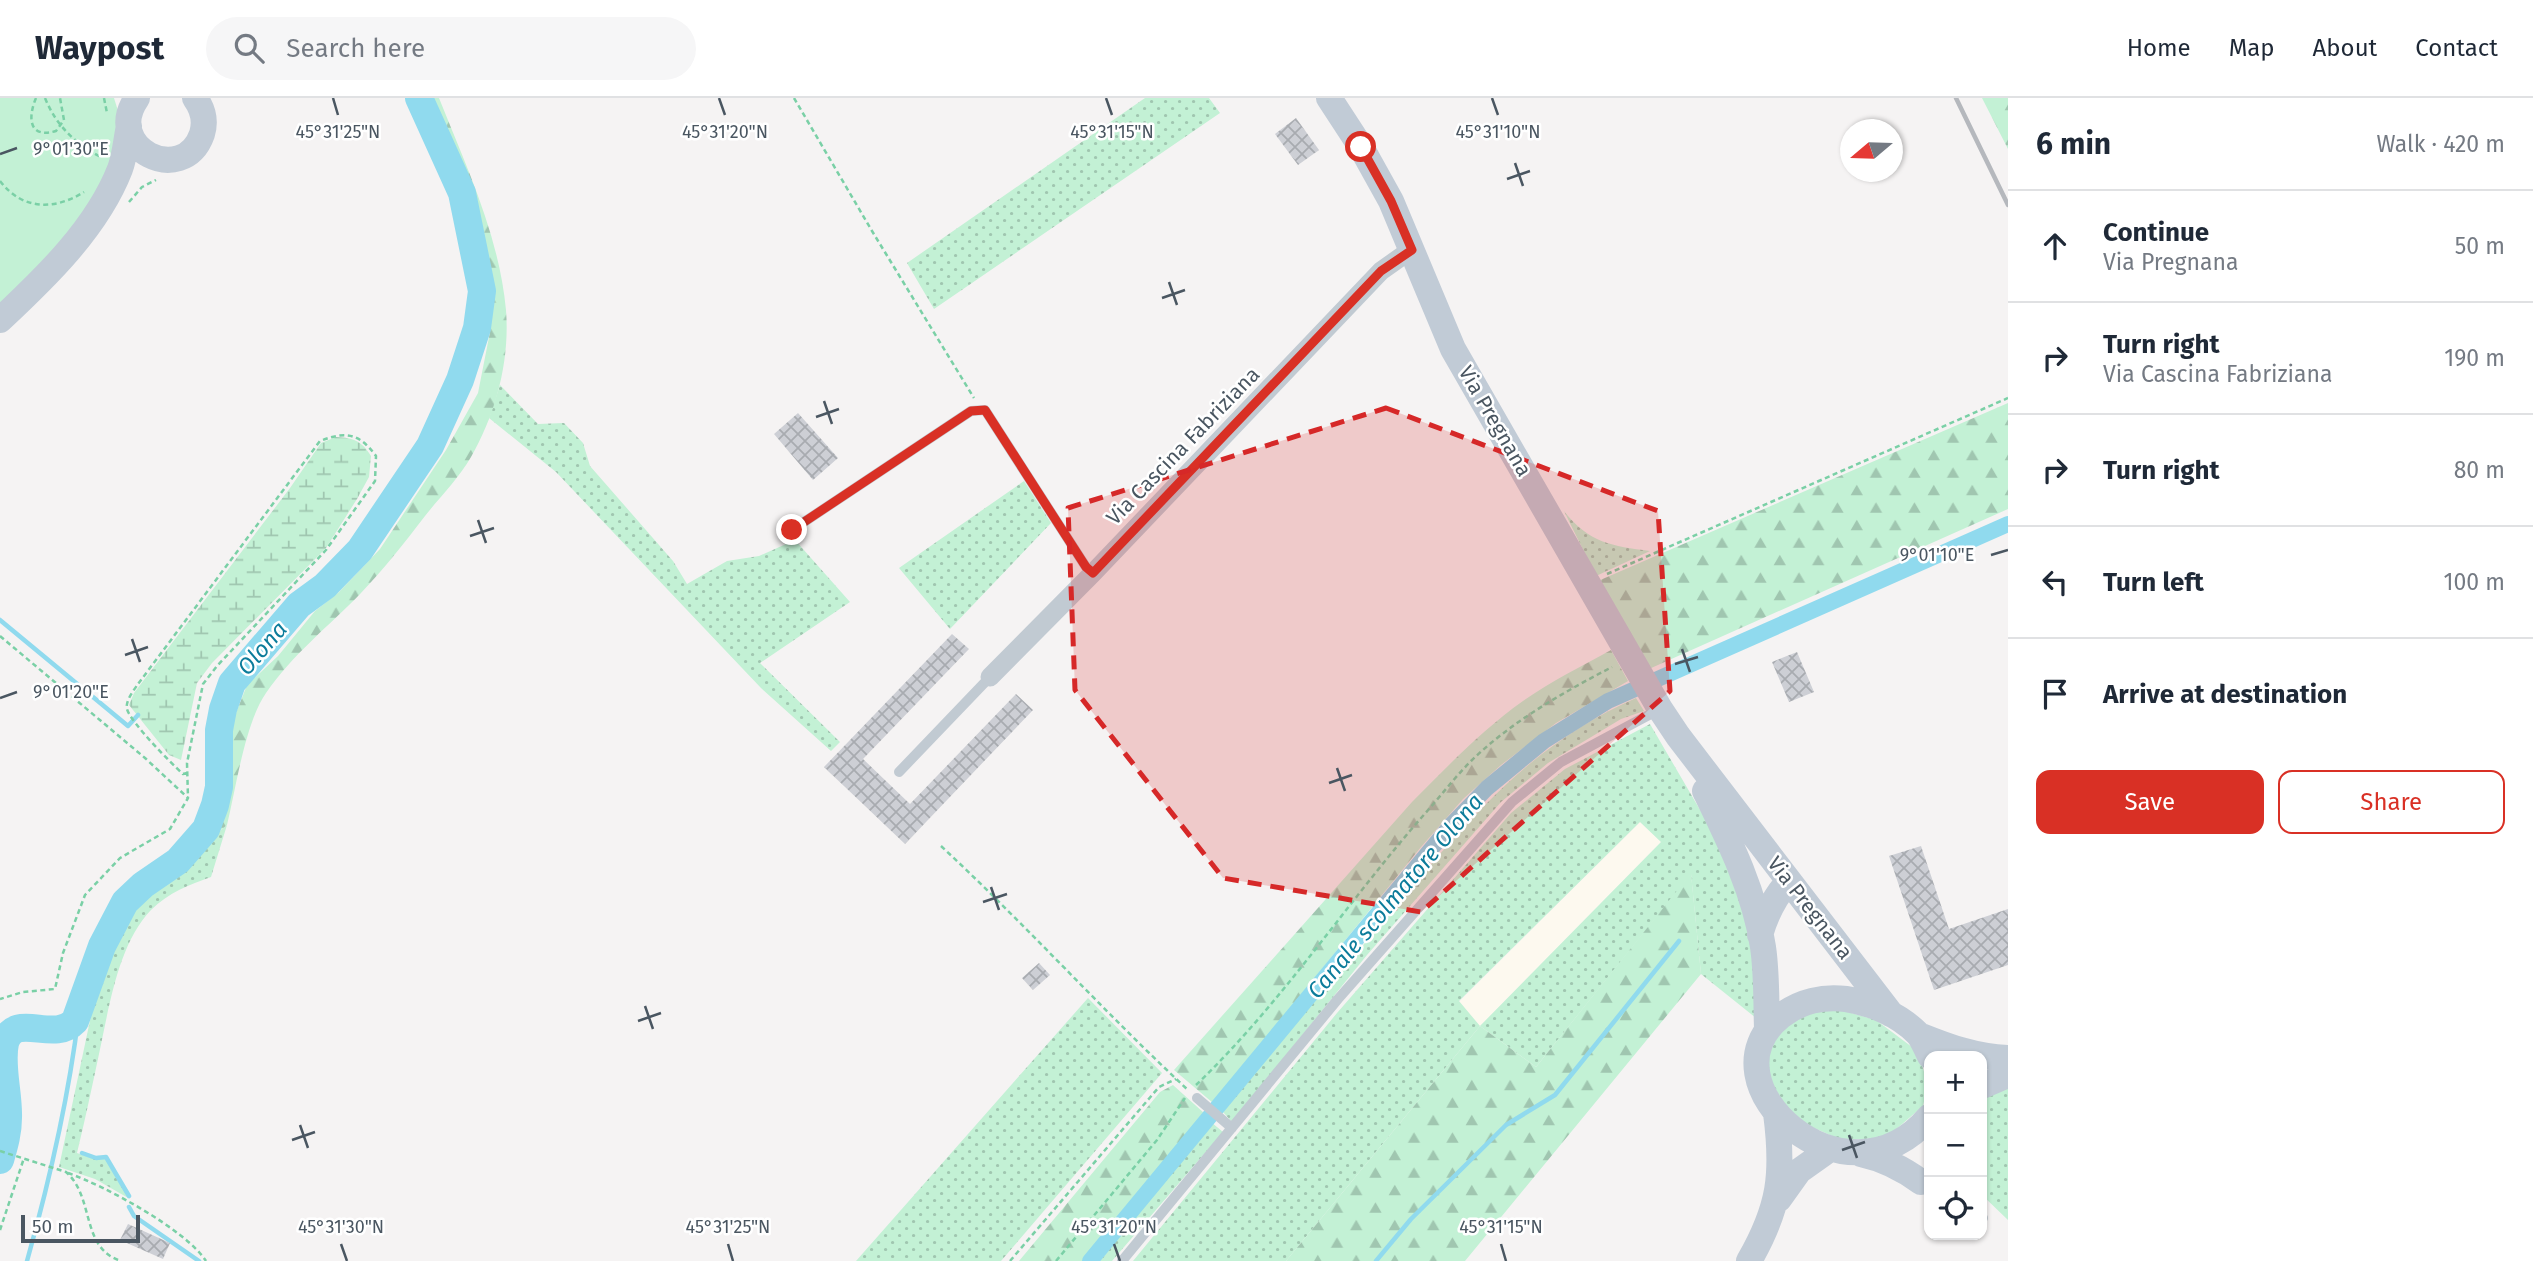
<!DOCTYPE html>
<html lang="en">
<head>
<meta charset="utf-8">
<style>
	body { margin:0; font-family:"Fira Sans",sans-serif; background:#f6f6f7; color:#1f2937 }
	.controls { position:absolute; right:21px; bottom:21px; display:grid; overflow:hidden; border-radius:14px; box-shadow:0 2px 5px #0004 }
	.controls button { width:63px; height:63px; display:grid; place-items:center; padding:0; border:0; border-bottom:2px solid #e0e1e3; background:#fff; color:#1f2937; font:35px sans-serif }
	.compass { position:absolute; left:1840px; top:21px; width:63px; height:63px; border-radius:50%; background:#fff; box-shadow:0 2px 5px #0004; rotate:251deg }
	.scale { position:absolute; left:21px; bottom:18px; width:119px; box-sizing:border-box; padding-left:7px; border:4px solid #4a5661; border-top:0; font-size:19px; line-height:24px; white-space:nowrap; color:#4a5661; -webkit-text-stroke:5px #fff; paint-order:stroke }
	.stop { position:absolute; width:21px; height:21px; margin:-16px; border:5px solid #d93025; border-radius:50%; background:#fff }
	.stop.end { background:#d93025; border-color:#fff; box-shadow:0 2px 7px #0008 }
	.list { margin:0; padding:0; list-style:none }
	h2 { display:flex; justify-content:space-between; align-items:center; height:91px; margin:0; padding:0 28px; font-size:30px }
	h2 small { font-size:23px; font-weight:400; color:#747a83 }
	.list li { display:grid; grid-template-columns:46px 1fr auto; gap:21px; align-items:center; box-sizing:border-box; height:112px; padding:0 28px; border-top:2px solid #e0e1e3 }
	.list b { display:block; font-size:26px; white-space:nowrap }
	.list p { margin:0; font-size:23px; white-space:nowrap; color:#747a83 }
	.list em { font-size:23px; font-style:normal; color:#747a83 }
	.actions { display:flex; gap:14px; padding:21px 28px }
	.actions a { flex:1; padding:16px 0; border:2px solid #d93025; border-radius:14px; text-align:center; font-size:24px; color:#d93025 }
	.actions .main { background:#d93025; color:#fff }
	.icon { flex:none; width:38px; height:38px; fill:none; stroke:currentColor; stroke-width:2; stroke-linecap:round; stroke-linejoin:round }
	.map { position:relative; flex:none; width:2008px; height:1163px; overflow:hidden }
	header { display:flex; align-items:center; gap:42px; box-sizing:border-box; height:98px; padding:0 35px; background:#fff; border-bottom:2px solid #e0e1e3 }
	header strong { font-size:33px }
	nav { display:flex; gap:38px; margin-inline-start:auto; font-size:24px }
	.search { width:490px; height:63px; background:#f6f6f7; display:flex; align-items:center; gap:18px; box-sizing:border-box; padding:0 24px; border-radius:38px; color:#747a83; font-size:26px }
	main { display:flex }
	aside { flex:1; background:#fff }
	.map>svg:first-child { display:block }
	.commercial { fill:#fdf9ef }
	.grass { fill:url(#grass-dots); fill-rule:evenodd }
	.forest { fill:url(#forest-firs) }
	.wetland { fill:url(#wetland-marsh) }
	.park { fill:#c3f1d5 }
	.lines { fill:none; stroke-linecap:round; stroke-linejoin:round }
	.stream { stroke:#90daee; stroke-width:4.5 }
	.canal { stroke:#90daee; stroke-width:16 }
	.river { stroke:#90daee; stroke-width:28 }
	.building { fill:url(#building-cross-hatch) }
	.path { stroke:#7ad0a6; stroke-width:2.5; stroke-dasharray:5 3.5; stroke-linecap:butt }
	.lane { stroke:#c1cad2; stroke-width:10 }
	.street { stroke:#c1cad2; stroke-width:19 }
	.secondary { stroke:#c1cbd6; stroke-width:26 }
	.rail { stroke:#b5b8bd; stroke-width:4.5 }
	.route { stroke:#d93025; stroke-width:9 }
	.marked { fill:#d62828; fill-opacity:0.2; stroke:#d62828; stroke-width:5; stroke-dasharray:14 9; stroke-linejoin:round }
	.ticks { fill:none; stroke:#4a5661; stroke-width:2.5 }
	.labels { text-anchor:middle; stroke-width:5; stroke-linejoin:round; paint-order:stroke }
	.street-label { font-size:21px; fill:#4a5661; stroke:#fff }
	.water-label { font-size:23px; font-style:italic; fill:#0c7c9b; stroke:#fff }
	.ticks-label { font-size:18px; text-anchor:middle; fill:#4a5661; stroke:#fff; stroke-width:5; stroke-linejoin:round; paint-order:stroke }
</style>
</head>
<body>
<header>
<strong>Waypost</strong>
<div class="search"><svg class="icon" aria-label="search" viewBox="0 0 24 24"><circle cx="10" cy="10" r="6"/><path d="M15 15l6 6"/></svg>Search here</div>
<nav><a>Home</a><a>Map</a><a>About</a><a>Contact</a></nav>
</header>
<main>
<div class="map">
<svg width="2008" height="1163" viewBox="0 0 2008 1163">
	<defs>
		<pattern id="grass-dots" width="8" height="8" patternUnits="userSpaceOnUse" patternTransform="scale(1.75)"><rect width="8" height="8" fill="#c3f1d5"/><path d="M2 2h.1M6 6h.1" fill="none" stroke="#a0c6b0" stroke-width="1.8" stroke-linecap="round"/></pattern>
		<pattern id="forest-firs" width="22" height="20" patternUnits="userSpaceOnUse" patternTransform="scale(1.75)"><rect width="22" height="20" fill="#c3f1d5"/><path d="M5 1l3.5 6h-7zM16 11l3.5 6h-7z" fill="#a0c6b0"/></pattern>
		<pattern id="wetland-marsh" width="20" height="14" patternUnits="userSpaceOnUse" patternTransform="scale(1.75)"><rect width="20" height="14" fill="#c3f1d5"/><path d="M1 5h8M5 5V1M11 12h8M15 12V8" fill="none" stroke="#a0c6b0"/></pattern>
		<pattern id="building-cross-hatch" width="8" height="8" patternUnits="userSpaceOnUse" patternTransform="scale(1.75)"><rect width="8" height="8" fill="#cdcfd5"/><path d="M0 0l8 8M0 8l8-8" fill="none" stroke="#a8abb0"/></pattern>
	</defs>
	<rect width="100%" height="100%" fill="#f5f3f3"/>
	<path class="commercial" d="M1640,724L1661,744L1480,928L1459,904Z"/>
	<path class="grass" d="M1145,0H1209L1220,15L934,211L907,165Z
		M500,287L538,326L564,325L583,345L590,368L673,463L687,486L727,463L759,458L795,442L850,504L760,565L840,644L831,653L761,590L556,374L489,320Z
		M1024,383L1051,425L950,531L899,470Z
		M1564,413C1589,445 1612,448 1650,453L1596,478Z
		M1636,600L1644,613L1621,621L1548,665L1501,704L1367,857L1232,1024L1223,1014C1272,951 1325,892 1377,831C1456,737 1520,651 1636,600Z
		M1650,626L1724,753L1745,813L1757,870L1756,920L1701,876L1691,776L1536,969L1480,928L1286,1163H1133L1337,915L1511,715L1565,671ZM1640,724L1661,744L1480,928L1459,903Z
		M227,727L211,779C189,787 169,794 151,812C118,846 109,910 99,956C92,989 85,1022 77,1055L95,1061L105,1060L130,1101L95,1081L59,1069L92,913L114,840L131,814L144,799L192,765L215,737Z
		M1088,900L1162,975L1001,1163H856Z
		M1830,909L1876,922L1912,949L1921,964L1925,977L1926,995L1923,1008L1886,1040L1841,1042L1792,1020L1767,976L1768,958L1779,935L1792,922Z
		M2008,989V1122L1982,1097V1000Z
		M1211,1024L1223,1034L1112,1163H1100Z"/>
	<path class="forest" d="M430,0H439C466,68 499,137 506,212C510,263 496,315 471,359C459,380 440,399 425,418C405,444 384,471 361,495C329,528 292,557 266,595C245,625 236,690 227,727L215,737L231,684L225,668L232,625L247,587L278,558L315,513L339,494L380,451L446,352L478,295L490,234L494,196L467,91Z
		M1982,0H2008V51Z
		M2008,305V411L1649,571L1598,483Z
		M1611,552L1628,583L1556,625L1501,667L1463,701L1421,749L1213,1005L1174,972L1412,704C1447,669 1482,632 1523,603C1550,584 1582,568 1611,552Z
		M1691,775L1701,876L1465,1163H1286L1480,928L1536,969Z
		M1173,987L1204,1015L1083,1163H1019L1160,994Z"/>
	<path class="wetland" d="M336,339C354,340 362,343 371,358L369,379L357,401L326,450L212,565L197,585L181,662L169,657L129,607L134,595L290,390L321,345Z"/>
	<path class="park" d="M0,0H114L119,16L120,47L87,115L0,209Z"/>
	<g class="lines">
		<path class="stream" d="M0,522L128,628L138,617
			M82,1055L96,1060L106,1059L129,1098
			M129,1109L134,1118L199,1163
			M27,1163C50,1081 69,999 79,914
			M1376,1163L1411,1121L1506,1027L1555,997L1679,843"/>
		<path class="canal" d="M1090,1163L1451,727L1487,690L1544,643L1608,603L2008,426"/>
		<path class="river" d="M0,1062C4,1048 8,1035 8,1020C9,996 0,968 5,945C15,912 53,946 75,923L102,848L125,804L143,787L178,763L206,731L215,707L219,689V632L223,611L232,585L299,507L325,488L360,452L430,348L460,282L477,230L482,193L462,95L419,0"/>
	</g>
	<path class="building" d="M1296,20L1319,52L1298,67L1275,36Z
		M798,315L838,360L813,382L774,336Z
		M952,536L969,551L863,661L910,706L1016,596L1033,612L905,746L824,669Z
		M1797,554L1814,594L1789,604L1772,564Z
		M1921,748L1949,831L2008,811V867L1934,892L1889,758Z
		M1039,865L1050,877L1033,892L1022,880Z
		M128,1126L170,1145L163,1161L120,1142Z"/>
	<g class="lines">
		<path class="path" d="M36,0C28,19 28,41 56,33L64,22L60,0
			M45,0C56,27 75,46 101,59
			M104,0L107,15
			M794,0L872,133L974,300
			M0,83C23,113 55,112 84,94
			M129,104L142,89L156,82
			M1607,476L2008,300
			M0,538L145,660L188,700L170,731L120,760L85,797L63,855L55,891L23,894L0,901
			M187,675L183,676C171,665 131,625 127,611C125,603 134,592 138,586L320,343C346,333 359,335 376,358L375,383L326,452L217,568L203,586L187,665L188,700
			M941,748C1026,827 1103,913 1188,992
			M1196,987C1283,904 1349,801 1429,711C1443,695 1456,678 1471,663C1511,624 1562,595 1612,569
			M0,1053L66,1074C95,1099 80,1150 121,1163
			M68,1075C105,1088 185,1131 206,1163
			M0,1132L24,1060
			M1010,1163L1159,989L1176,981
			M1056,1163L1157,1042L1185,1000"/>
		<path class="lane" d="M792,432L971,313L985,312L1086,469L1093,475
			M899,674L990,579
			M1197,1000L1232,1030
			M1982,1119L1983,1120
			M1122,1163L1338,901L1512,704L1561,664L1660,611"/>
		<path class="street" d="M990,579L1093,475L1381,173L1412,151"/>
		<path class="secondary" d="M137,0C102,50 183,90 202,36C206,23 203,11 195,0
			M1329,0L1361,49L1391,103L1453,251L1660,611L1678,638L1891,916
			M0,222C46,179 97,130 120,71C125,58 126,42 129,28
			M1705,693C1729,742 1755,794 1763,849C1767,876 1766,903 1767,930
			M1760,837C1766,816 1774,799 1789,783
			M1919,937C1949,949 1976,959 2008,960
			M1982,988L2008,977
			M1929,1019C1845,1118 1698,984 1781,918C1800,903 1824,898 1846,901C1872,905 1899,917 1917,935C1923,941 1926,951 1930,958
			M1861,1056C1884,1061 1902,1070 1921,1084
			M1779,1101L1799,1073L1830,1051
			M1749,1163C1780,1109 1784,1076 1776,1015"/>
		<path class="rail" d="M1956,0L2008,107"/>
	</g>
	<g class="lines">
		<path class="route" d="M792,432L971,313L985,312L1086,469L1093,475L1381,173L1412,152L1391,103L1361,49"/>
	</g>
	<path class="marked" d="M1386,310L1658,413L1670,593L1421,814L1223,780L1075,592L1068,410Z"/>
	<path class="ticks" d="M333,0L338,17M719,0L725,17M1106,0L1112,17M1492,0L1498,17M0,56L17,50M1515,65L1523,88M1507,81L1530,73M1169,184L1177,207M1162,200L1185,192M824,303L832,326M816,319L839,311M478,422L486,445M470,438L494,430M1991,457L2008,452M132,541L140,564M1682,551L1690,574M125,557L148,549M1675,566L1698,559M0,600L17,594M1337,670L1345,693M1329,685L1352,677M991,789L999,812M983,804L1007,796M645,908L653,931M638,923L661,915M300,1027L308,1050M1849,1037L1857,1060M292,1042L315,1034M1842,1052L1865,1044M341,1146L347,1163M728,1146L733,1163M1114,1146L1120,1163M1501,1146L1506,1163"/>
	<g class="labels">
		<g class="street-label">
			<text transform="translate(1495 323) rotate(60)" y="7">Via Pregnana</text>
			<text transform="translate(1183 348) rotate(-46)" y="7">Via Cascina Fabriziana</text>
			<text transform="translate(1810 810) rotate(52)" y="7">Via Pregnana</text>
		</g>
		<g class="water-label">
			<text transform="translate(262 550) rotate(-49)" y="8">Olona</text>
			<text transform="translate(1395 798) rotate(-50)" y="8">Canale scolmatore Olona</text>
		</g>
	</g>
	<g class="ticks-label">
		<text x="338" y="40">45°31'25"N</text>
		<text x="725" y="40">45°31'20"N</text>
		<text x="1112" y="40">45°31'15"N</text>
		<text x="1498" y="40">45°31'10"N</text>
		<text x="71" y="57">9°01'30"E</text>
		<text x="1937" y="463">9°01'10"E</text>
		<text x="71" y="600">9°01'20"E</text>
		<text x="341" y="1135">45°31'30"N</text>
		<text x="728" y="1135">45°31'25"N</text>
		<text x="1114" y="1135">45°31'20"N</text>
		<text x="1501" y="1135">45°31'15"N</text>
	</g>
</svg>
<div class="controls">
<button>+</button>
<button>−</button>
<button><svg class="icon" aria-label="locate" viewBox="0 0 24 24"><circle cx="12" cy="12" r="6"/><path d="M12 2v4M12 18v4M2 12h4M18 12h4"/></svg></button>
</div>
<svg class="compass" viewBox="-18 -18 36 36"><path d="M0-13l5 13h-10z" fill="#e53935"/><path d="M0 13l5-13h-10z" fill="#747a83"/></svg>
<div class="scale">50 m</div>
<div class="stop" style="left:1361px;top:49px"></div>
<div class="stop end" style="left:792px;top:432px"></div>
</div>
<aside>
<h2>6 min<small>Walk · 420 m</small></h2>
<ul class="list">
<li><svg class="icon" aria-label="ahead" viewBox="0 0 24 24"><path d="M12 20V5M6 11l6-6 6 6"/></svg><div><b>Continue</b><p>Via Pregnana</p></div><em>50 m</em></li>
<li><svg class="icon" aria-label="right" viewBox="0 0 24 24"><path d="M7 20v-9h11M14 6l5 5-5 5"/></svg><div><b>Turn right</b><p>Via Cascina Fabriziana</p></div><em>190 m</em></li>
<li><svg class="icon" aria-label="right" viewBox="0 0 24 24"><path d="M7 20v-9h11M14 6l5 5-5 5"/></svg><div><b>Turn right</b></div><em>80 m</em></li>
<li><svg class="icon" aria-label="left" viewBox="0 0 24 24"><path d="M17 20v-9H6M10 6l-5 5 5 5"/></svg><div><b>Turn left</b></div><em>100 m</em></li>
<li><svg class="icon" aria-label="arrive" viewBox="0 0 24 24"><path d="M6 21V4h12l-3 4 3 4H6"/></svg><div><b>Arrive at destination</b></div></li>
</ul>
<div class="actions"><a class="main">Save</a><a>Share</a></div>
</aside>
</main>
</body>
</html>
